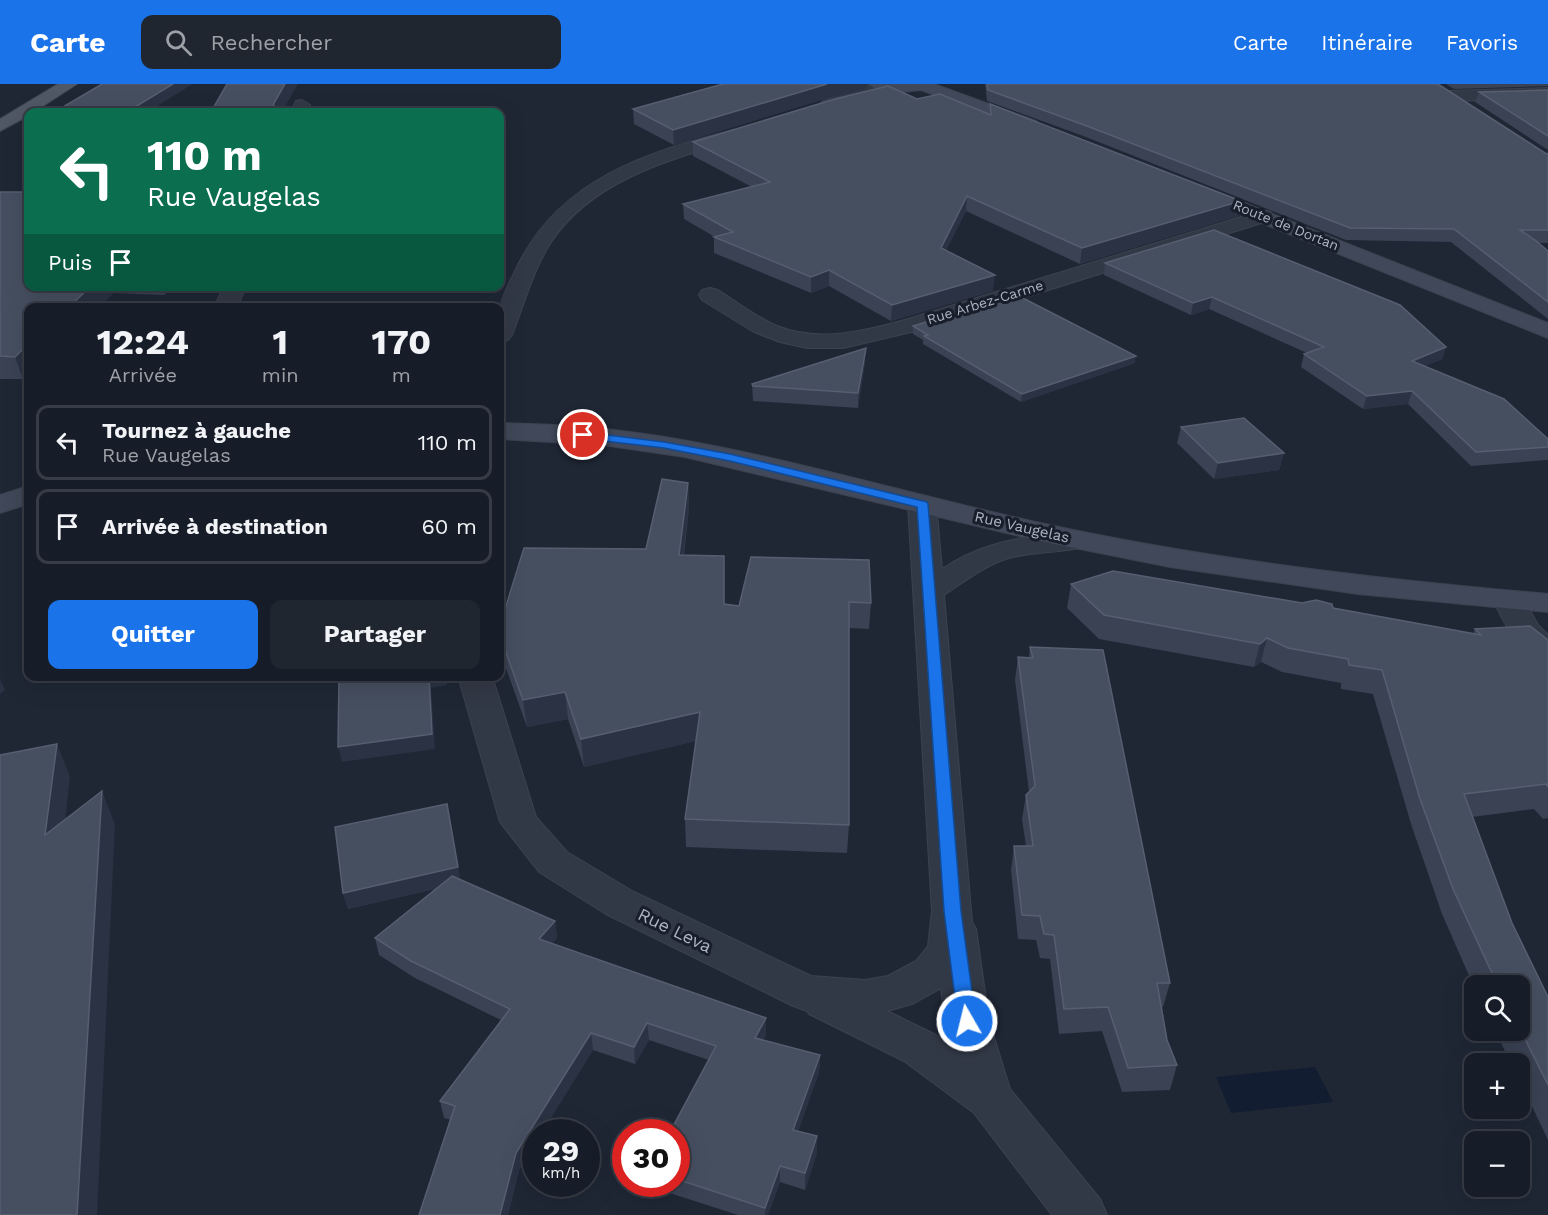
<!DOCTYPE html>
<html lang="fr">
<head>
<meta charset="utf-8">
<style>
	:root { --surface:#171d28; --page:#202630; --text:#f1f3f6; --muted:#9ea2a8; --line:#363b45; --accent:#1a73e8 }
	body { margin:0; font-family:"Work Sans",sans-serif; background:var(--page); color:var(--text); height:100vh; display:flex; flex-direction:column; font-size:22px; white-space:nowrap }
	* { box-sizing:border-box; margin:0 }
	p { font-size:20px; color:var(--muted) }
	.icon { flex:none; width:33px; height:33px; fill:none; stroke:currentColor; stroke-width:2; stroke-linecap:round; stroke-linejoin:round }
	.map { position:relative; flex:1; overflow:hidden }
	.side { position:absolute; left:24px; top:219px; width:480px; height:378px; display:flex; flex-direction:column; background:var(--surface); border-radius:12px; box-shadow:0 6px 24px #0002,0 0 0 2px var(--line) }
	.side>* { flex:none }
	.guide { position:absolute; left:24px; top:24px; width:480px; height:183px; border-radius:12px; box-shadow:0 6px 24px #0002,0 0 0 2px var(--line); background:#0b6e4f; color:#fff; overflow:hidden }
	.fabs { position:absolute; left:1464px; top:891px; display:grid; gap:12px }
	.fabs a { display:grid; place-items:center; width:66px; height:66px; border-radius:12px; background:var(--surface); box-shadow:0 6px 24px #0002,0 0 0 2px var(--line); font-size:30px }
	.speed { position:absolute; left:522px; top:1035px; display:flex; gap:12px; font-size:30px; font-weight:700; text-align:center }
	.speed>* { display:grid; place-content:center; width:78px; height:78px; border-radius:50%; background:var(--surface); box-shadow:0 6px 24px #0002,0 0 0 2px var(--line); line-height:1 }
	.speed small { font-size:15px; font-weight:400 }
	.speed .limit { border:9px solid #d22; background:#fff; color:#111 }
	.pin { position:absolute; display:grid; place-items:center; width:51px; height:51px; color:#fff; margin:-26px; border:3px solid #fff; border-radius:50%; box-shadow:0 2px 6px #0007 }
	.me { position:absolute; width:66px; margin:-33px; rotate:352deg; stroke-linejoin:round; filter:drop-shadow(0 0 4px #0008) }
	.turn { display:flex; align-items:center; gap:21px; height:126px; padding:0 24px; font-size:27px }
	.turn .icon { width:78px; height:78px; stroke-width:2.5 }
	.turn b { display:block; font-size:42px; line-height:51px }
	.then { display:flex; align-items:center; height:57px; padding:0 24px; background:#0003; gap:12px; font-size:22px }
	.eta { display:flex; justify-content:space-evenly; align-items:center; height:102px; text-align:center }
	.eta b { font-size:36px; font-weight:700; line-height:42px }
	.primary-button { display:flex; gap:12px; margin-top:auto; padding:12px 24px }
	.primary-button a { flex:1; height:69px; border-radius:12px; background:var(--accent); color:#fff; font-size:24px; font-weight:700; line-height:69px; text-align:center }
	.primary-button a+a { background:var(--page); color:var(--text) }
	ul { padding:0; list-style:none }
	li { display:flex; align-items:center; gap:18px; height:75px; margin:0 12px 9px; padding:0 12px; border:3px solid var(--line); border-radius:12px }
	li div { flex:1 }
	li b { display:block; font-size:22px }
	li em { font-style:normal }
	header { display:flex; align-items:center; gap:36px; box-sizing:border-box; height:84px; padding:0 30px; background:var(--accent); color:#fff }
	header strong { font-size:28px }
	nav { display:flex; gap:33px; margin-inline-start:auto; font-size:21px }
	.search { width:420px; height:54px; background:var(--page); display:flex; align-items:center; gap:15px; box-sizing:border-box; padding:0 21px; border-radius:12px; color:var(--muted); font-size:22px }
	.map>svg:first-child { display:block }
</style>
</head>
<body>
<header>
<strong>Carte</strong>
<div class="search"><svg class="icon" aria-label="search" viewBox="0 0 24 24"><circle cx="10" cy="10" r="6"/><path d="M15 15l6 6"/></svg>Rechercher</div>
<nav><a>Carte</a><a>Itinéraire</a><a>Favoris</a></nav>
</header>
<div class="map">
<svg width="1548" height="1131" viewBox="0 0 1548 1131">
	<rect width="100%" height="100%" fill="#1f2735"/>
	<polygon fill="#131d31" points="1315,983 1333,1018 1231,1029 1216,993"/>
	<g fill="none" stroke-linecap="round" stroke-linejoin="round">
		<defs>
			<g id="minor">
				<polygon points="1548,4 1548,14 1450,17 1442,12 1450,7"/>
				<polygon points="302,16 310,21 307,28 291,28 296,17"/>
				<path d="M1264 126 1271 128 1274 132 1271 136 924 245 843 264H807L780 258 754 248 702 216 699 211 702 206 710 204 718 206C737 218 756 233 777 242 819 259 866 247 908 235Z"/>
				<polygon points="224,202 246,202 237,224 214,224"/>
				<path d="M922 411 932 414 936 420 942 485C974 463 1009 455 1047 450 1061 449 1075 446 1089 450L1093 456 1089 462C1063 469 1035 467 1009 474 985 481 965 497 944 511L972 838 976 845 989 937 1010 1005 1100 1115 1107 1131H1052L974 1029 904 977 809 930 807 927 791 921 606 830 539 788 500 738 458 592H492L536 733 567 768 634 808 811 892 865 896 888 892 916 877 928 862 932 827 908 420 912 414ZM941 904 945 937 952 962 936 951 887 927 912 920Z"/>
				<path d="M1509 507 1520 509 1538 541 1548 551V581C1520 574 1505 540 1493 516L1498 509Z"/>
			</g>
			<g id="tertiary">
				<polygon points="860,0 881,0 879,3 834,26 828,27 820,22 822,18"/>
				<path d="M734 46 740 47 743 51 740 55C672 75 593 95 551 158 533 186 524 220 512 251L508 256 500 258C500 247 498 236 500 226 501 212 511 196 517 183 559 96 646 68 734 46Z"/>
			</g>
			<g id="secondary">
				<polygon points="868,0 934,0 1036,37 1039,41 1036,45 1030,46 921,6 893,9 876,5"/>
				<polygon points="1199,101 1548,239 1548,254 1192,111 1189,107 1192,103"/>
				<path d="M500 339C555 340 610 344 665 353 792 374 919 413 1045 440 1211 476 1379 495 1548 510V528L1358 510 1170 483 1045 458 685 373 603 361 500 355Z"/>
				<polygon points="28,402 28,420 0,429 0,411"/>
			</g>
			<polygon id="primary" points="58,0 77,0 34,28 28,28 28,32 0,47 0,35"/>
		</defs>
		<use href="#minor" stroke="#3c424f" stroke-width="2"/>
		<use href="#tertiary" stroke="#3c424f" stroke-width="2"/>
		<use href="#secondary" stroke="#3c424f" stroke-width="2"/>
		<use href="#primary" stroke="#3c424f" stroke-width="2"/>
		<use href="#minor" fill="#323946" fill-rule="evenodd"/>
		<use href="#tertiary" fill="#323946" fill-rule="evenodd"/>
		<use href="#secondary" fill="#404859" fill-rule="evenodd"/>
		<use href="#primary" fill="#505866" fill-rule="evenodd"/>
	</g>
	<g fill="#3a4254">
		<polygon points="102,0 192,0 147,28 56,28 56,27"/>
		<polygon points="722,0 867,0 866,5 821,16 674,61 634,40 633,25"/>
		<polygon points="985,0 1438,0 1545,69 1548,70 1548,159 1538,159 1548,167 1548,235 1451,158 1346,156 1086,53 987,17"/>
		<polygon points="1446,0 1548,0 1548,2 1454,5"/>
		<polygon points="1548,6 1548,66 1475,18 1479,8"/>
		<polygon points="917,15 989,30 990,20 1241,117 1238,132 1080,180 966,127 946,166 993,207 891,237 829,202 811,209 714,169 714,153 715,153 684,135 683,120 752,103 693,72 693,58"/>
		<polygon points="0,108 28,202 171,202 165,211 113,209 23,295 0,295"/>
		<polygon points="1105,179 1446,263 1442,275 1425,282 1548,355 1548,376 1471,382 1408,320 1363,325 1301,283 1304,270 1307,269 1209,225 1191,231 1104,191"/>
		<polygon points="913,242 1135,279 1021,318 923,260 923,256 913,250"/>
		<polygon points="865,278 858,324 753,317 752,300"/>
		<polygon points="1181,343 1284,369 1279,386 1214,395 1177,359"/>
		<polygon points="688,399 689,424 684,471 725,498 725,520 739,522 751,473 871,519 869,545 849,544 849,741 847,769 686,763 685,735 696,657 584,683 568,635 527,643 502,573 500,558 500,541 646,465"/>
		<polygon points="1071,500 1333,524 1473,550 1475,545 1548,556 1548,734 1543,735 1534,725 1472,733 1512,839 1548,913 1548,1056 1520,997 1520,980 1511,980 1495,946 1520,946 1520,902 1474,902 1474,903 1442,830 1411,740 1373,610 1341,605 1341,599 1282,588 1261,578 1254,583 1099,555 1067,524"/>
		<polygon points="1030,563 1170,899 1163,923 1162,923 1167,956 1177,981 1170,1006 1122,1008 1102,947 1059,950 1050,875 1040,874 1036,856 1018,855 1011,786 1014,762 1026,762 1022,735 1026,711 1029,708 1015,596 1018,573 1029,573"/>
		<polygon points="460,796 555,837 557,854 552,860 766,951 763,956 820,971 819,988 798,1047 817,1069 805,1106 780,1098 768,1131 738,1131 651,1103 651,1100 676,1100 676,1048 709,976 649,956 635,980 593,966 542,1048 536,1048 536,1059 519,1086 508,1131 419,1131 451,1036 444,1034 440,1017 501,936 415,894 379,871 375,854 435,805 348,825 343,809"/>
	</g>
	<g fill="#2a3243">
		<polygon points="173,0 192,0 147,28 127,28"/>
		<polygon points="285,0 298,0 282,28 273,28 274,19"/>
		<polygon points="827,0 867,0 866,5 821,16 674,61 673,46"/>
		<polygon points="967,112 966,127 940,179 941,164"/>
		<polygon points="1241,117 1238,132 1080,180 1082,164"/>
		<polygon points="829,186 829,202 811,209 811,193"/>
		<polygon points="995,191 993,207 891,237 892,221"/>
		<polygon points="91,202 111,202 113,209 98,224 68,224"/>
		<polygon points="162,202 171,202 165,211"/>
		<polygon points="1212,213 1209,225 1191,231 1193,219"/>
		<polygon points="28,260 28,290 23,295 15,273"/>
		<polygon points="1446,263 1442,275 1408,290 1412,277"/>
		<polygon points="866,264 865,278 858,324 858,309"/>
		<polygon points="1136,272 1135,279 1021,318 1022,310"/>
		<polygon points="1412,307 1408,320 1363,325 1367,312"/>
		<polygon points="1284,369 1279,386 1214,395 1218,379"/>
		<polygon points="688,399 689,424 680,497 679,471"/>
		<polygon points="724,472 725,498 725,547 724,520"/>
		<polygon points="1267,554 1261,578 1254,583 1260,560"/>
		<polygon points="429,592 446,592 447,601 431,604 435,665 342,678 338,663"/>
		<polygon points="0,595 5,606 0,610"/>
		<polygon points="565,608 568,635 527,643 523,616"/>
		<polygon points="700,628 701,656 584,683 581,655"/>
		<polygon points="57,660 70,692 60,784 45,751"/>
		<polygon points="102,707 115,740 97,1131 77,1131"/>
		<polygon points="447,720 461,799 348,825 343,809"/>
		<polygon points="555,837 557,854 542,872 539,855"/>
		<polygon points="766,934 766,951 755,971 755,954"/>
		<polygon points="647,939 649,956 635,980 634,963"/>
		<polygon points="591,949 593,966 542,1048 536,1048 536,1059 519,1086 508,1131 500,1131 516,1069"/>
		<polygon points="820,971 819,988 793,1062 793,1046"/>
		<polygon points="817,1052 817,1069 805,1106 805,1089"/>
		<polygon points="780,1082 780,1098 768,1131 765,1131 765,1124"/>
	</g>
	<g fill="#464f60" stroke="#565e70" stroke-width="1.5">
		<polygon points="102,0 173,0 127,28 56,27"/>
		<polygon points="227,0 285,0 274,19 273,28 211,28"/>
		<polygon points="723,0 827,0 673,46 633,25"/>
		<polygon points="987,0 1438,0 1545,69 1548,70 1548,146 1520,146 1535,156 1548,167 1548,218 1454,145 1350,144 1087,42 988,6"/>
		<polygon points="888,2 917,15 940,10 991,31 990,20 1241,117 1082,164 967,112 941,164 995,191 892,221 829,186 811,193 714,153 733,148 683,120 770,98 693,58 835,15"/>
		<polygon points="1548,6 1548,52 1479,8"/>
		<polygon points="0,108 28,108 28,202 91,202 68,224 28,224 28,260 15,273 0,272"/>
		<polygon points="1214,146 1400,221 1446,263 1412,277 1504,315 1548,355 1548,363 1476,368 1412,307 1367,312 1304,270 1324,263 1212,213 1193,219 1105,179"/>
		<polygon points="1017,211 1136,272 1022,310 924,252 928,251 913,242"/>
		<polygon points="866,264 858,309 753,302 752,300"/>
		<polygon points="1244,334 1284,369 1218,379 1181,343"/>
		<polygon points="662,395 688,399 679,471 724,472 724,520 739,522 751,473 869,476 871,519 849,518 849,741 685,735 700,628 581,655 565,608 523,616 500,552 500,541 524,464 646,465"/>
		<polygon points="1113,487 1302,519 1316,516 1332,520 1333,524 1481,551 1475,545 1530,542 1548,556 1548,703 1546,700 1464,710 1512,839 1548,913 1548,1001 1520,945 1520,902 1498,902 1453,805 1420,715 1382,586 1349,581 1348,575 1288,564 1267,554 1260,560 1104,531 1071,500"/>
		<polygon points="1030,563 1103,566 1170,899 1157,899 1167,956 1177,981 1128,984 1108,923 1064,925 1054,851 1044,850 1040,832 1022,831 1014,762 1033,762 1026,711 1035,702 1018,573 1033,574"/>
		<polygon points="339,592 429,592 432,650 338,663"/>
		<polygon points="57,660 45,751 102,707 77,1131 0,1131 0,671"/>
		<polygon points="447,720 458,783 343,809 335,743"/>
		<polygon points="452,792 555,837 539,855 766,934 755,954 820,971 793,1046 817,1052 805,1089 780,1082 765,1124 676,1095 676,1048 670,1048 716,962 647,939 634,963 591,949 516,1069 500,1131 419,1131 455,1022 440,1017 510,925 411,877 375,854"/>
	</g>
	<polygon fill="#1a73e8" stroke="#114b97" stroke-width="1.5" points="583,348 664,358 730,370 927,418 928,420 961,827 976,937 974,943 967,945 961,943 958,937 944,827 917,423 730,377 664,364 579,354 579,349"/>
	<g text-anchor="middle" dominant-baseline="central" stroke-width="6" stroke-linejoin="round" paint-order="stroke">
		<g font-size="14" fill="#acb3c3" stroke="#181e2a">
			<text transform="translate(1286 141) rotate(22)">Route de Dortan</text>
			<text transform="translate(985 218) rotate(-17)">Rue Arbez-Carme</text>
		</g>
		<g font-size="15" fill="#acb3c3" stroke="#181e2a">
			<text transform="translate(1022 443) rotate(13)">Rue Vaugelas</text>
		</g>
		<g font-size="18" fill="#acb3c3" stroke="#181e2a">
			<text transform="translate(675 846) rotate(26)">Rue Leva</text>
		</g>
	</g>
</svg>
<div class="fabs">
<a><svg class="icon" aria-label="search" viewBox="0 0 24 24"><circle cx="10" cy="10" r="6"/><path d="M15 15l6 6"/></svg></a>
<a>+</a>
<a>−</a>
</div>
<div class="speed"><div>29<small>km/h</small></div><div class="limit">30</div></div>
<div class="pin" style="left:583px;top:351px;background:#d93025"><svg class="icon" aria-label="arrive" viewBox="0 0 24 24"><path d="M6 21V4h12l-3 4 3 4H6"/></svg></div>
<svg class="me" style="left:967px;top:937px" viewBox="-20 -20 40 40"><circle r="17" fill="#1a73e8" stroke="#fff" stroke-width="3"/><path d="M0-11L8 9 0 5-8 9z" fill="#fff"/></svg>
<div class="guide">
<div class="turn"><svg class="icon" aria-label="left" viewBox="0 0 24 24"><path d="M17 20v-9H6M10 6l-5 5 5 5"/></svg><div><b>110 m</b>Rue Vaugelas</div></div>
<div class="then">Puis<svg class="icon" aria-label="arrive" viewBox="0 0 24 24"><path d="M6 21V4h12l-3 4 3 4H6"/></svg></div>
</div>
<section class="side">
<div class="eta">
<div><b>12:24</b><p>Arrivée</p></div>
<div><b>1</b><p>min</p></div>
<div><b>170</b><p>m</p></div>
</div>
<ul>
<li><svg class="icon" aria-label="left" viewBox="0 0 24 24"><path d="M17 20v-9H6M10 6l-5 5 5 5"/></svg><div><b>Tournez à gauche</b><p>Rue Vaugelas</p></div><em>110 m</em></li>
<li><svg class="icon" aria-label="arrive" viewBox="0 0 24 24"><path d="M6 21V4h12l-3 4 3 4H6"/></svg><div><b>Arrivée à destination</b></div><em>60 m</em></li>
</ul>
<div class="primary-button"><a>Quitter</a><a>Partager</a></div>
</section>
</div>
</body>
</html>
